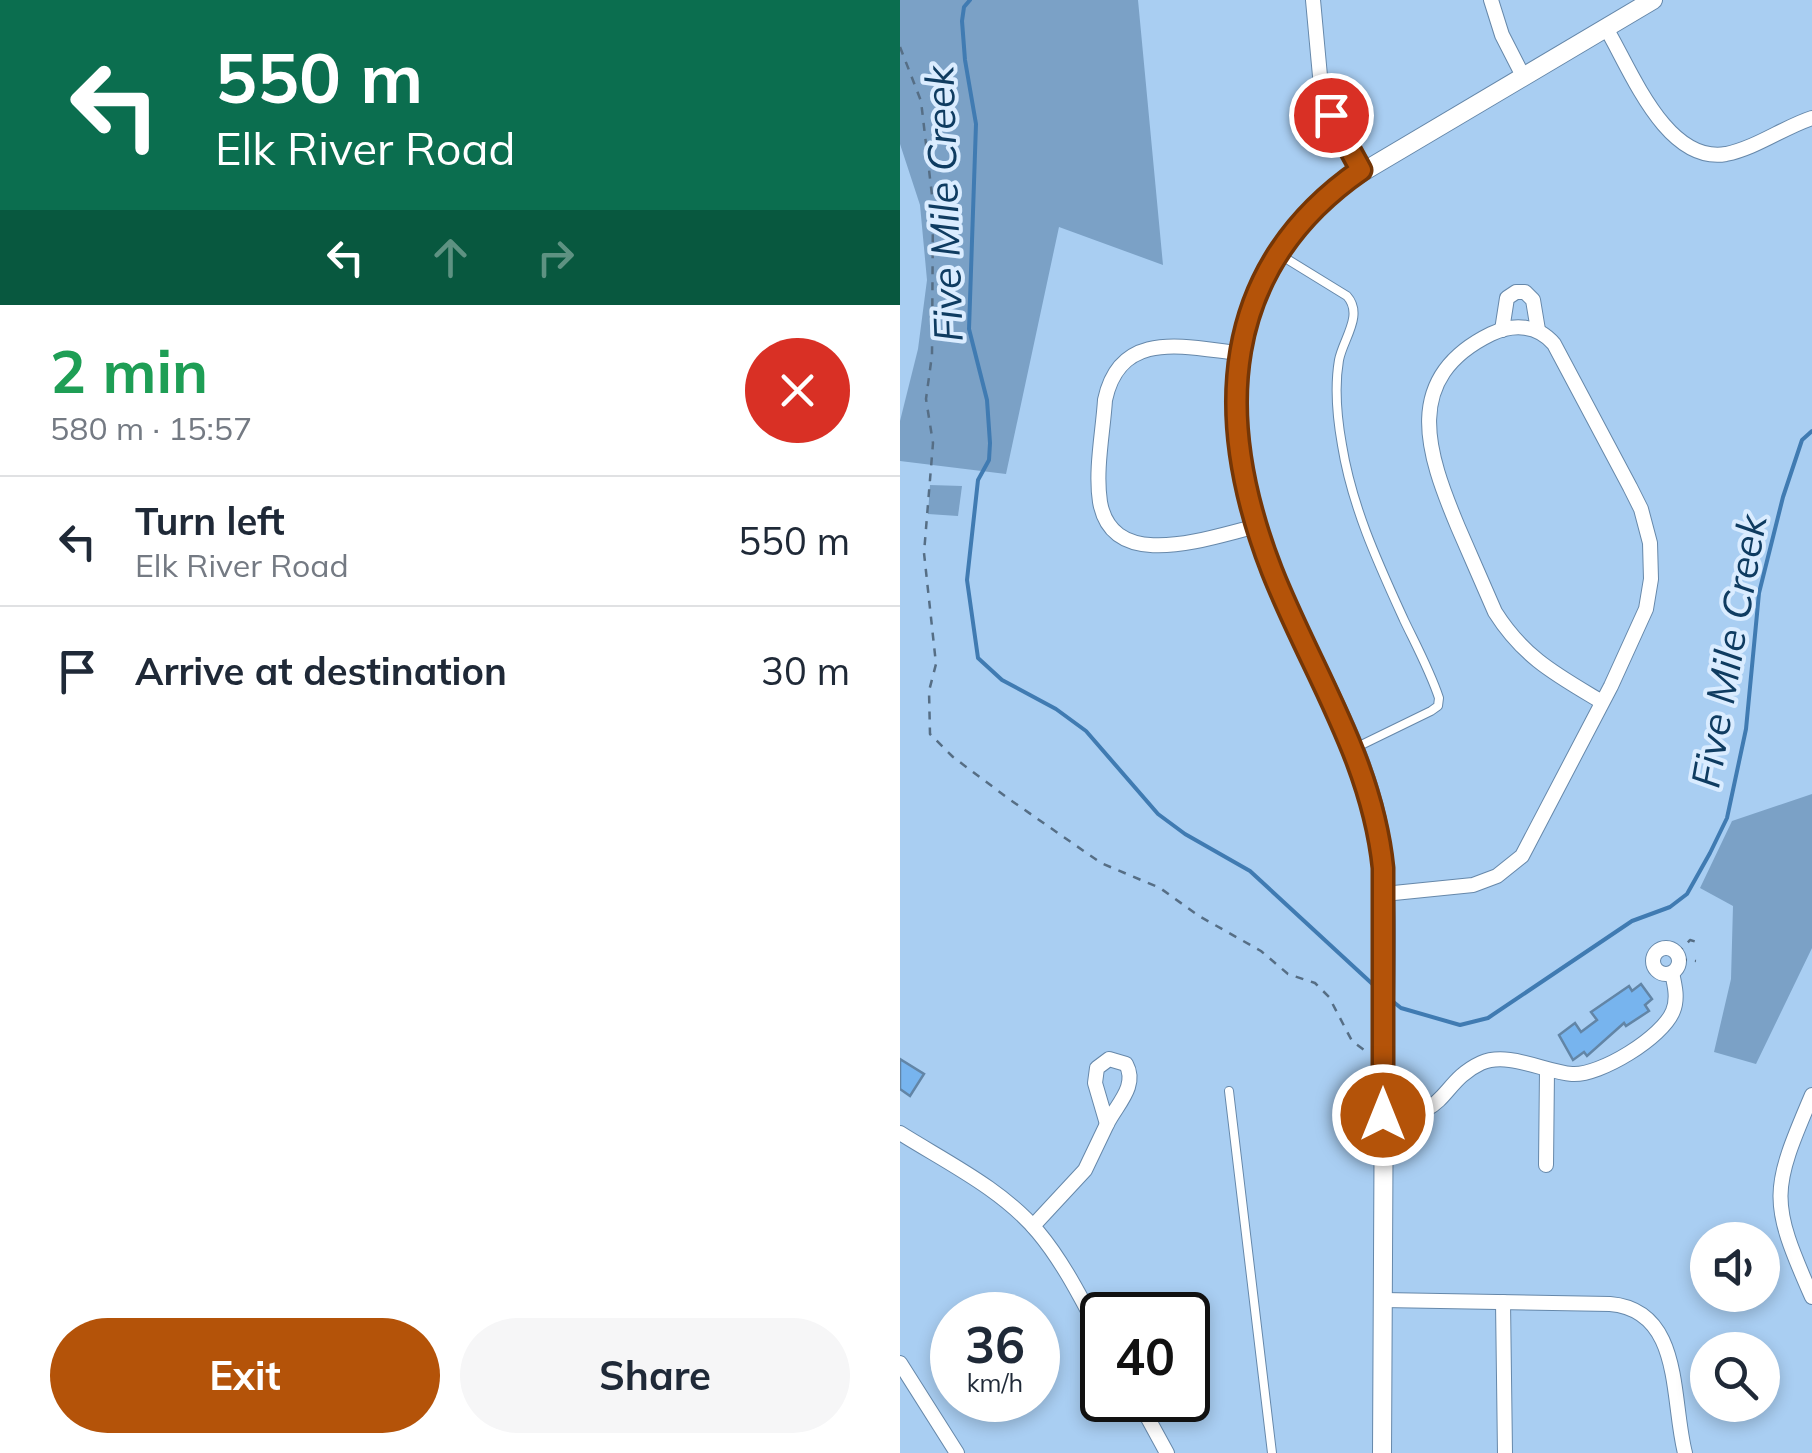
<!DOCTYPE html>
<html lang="en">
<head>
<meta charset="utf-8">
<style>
	:root { --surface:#fff; --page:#f6f6f7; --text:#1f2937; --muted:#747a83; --line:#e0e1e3; --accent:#b45309 }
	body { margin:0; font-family:Mulish,sans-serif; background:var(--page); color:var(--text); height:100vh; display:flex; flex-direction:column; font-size:38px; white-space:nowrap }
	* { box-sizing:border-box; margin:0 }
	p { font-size:32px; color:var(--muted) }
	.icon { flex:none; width:55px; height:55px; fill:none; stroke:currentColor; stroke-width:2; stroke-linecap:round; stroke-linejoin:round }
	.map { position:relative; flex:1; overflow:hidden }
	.panel { display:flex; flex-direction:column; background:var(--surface); width:900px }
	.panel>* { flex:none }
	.guide { background:#0b6e4f; color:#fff; overflow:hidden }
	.fabs { position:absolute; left:790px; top:1222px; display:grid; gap:20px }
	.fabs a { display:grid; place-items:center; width:90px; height:90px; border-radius:50%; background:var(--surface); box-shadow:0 5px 15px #0003; font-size:50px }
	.speed { position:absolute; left:30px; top:1292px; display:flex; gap:20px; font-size:50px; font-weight:700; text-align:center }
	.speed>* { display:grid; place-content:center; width:130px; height:130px; border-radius:50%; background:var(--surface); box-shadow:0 5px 15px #0003; line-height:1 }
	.speed small { font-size:25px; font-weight:400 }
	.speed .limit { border:5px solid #111; border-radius:15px; background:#fff; color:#111 }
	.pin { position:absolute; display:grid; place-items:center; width:85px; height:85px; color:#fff; margin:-42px; border:5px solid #fff; border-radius:50%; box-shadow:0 2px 10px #0007 }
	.me { position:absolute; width:110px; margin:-55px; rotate:0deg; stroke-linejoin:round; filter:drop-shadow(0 0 8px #0008) }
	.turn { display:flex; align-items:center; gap:35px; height:210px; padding:0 50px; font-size:45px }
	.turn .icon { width:130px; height:130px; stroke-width:2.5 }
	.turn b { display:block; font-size:70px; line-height:85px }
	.lanes { display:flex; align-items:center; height:95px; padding:0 50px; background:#0003; justify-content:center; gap:50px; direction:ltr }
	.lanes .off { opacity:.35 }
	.round { display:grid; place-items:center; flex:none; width:105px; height:105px; border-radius:52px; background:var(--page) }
	.head { display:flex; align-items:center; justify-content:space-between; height:170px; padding:0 50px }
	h1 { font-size:60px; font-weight:700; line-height:75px; color:#1e9e55 }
	.cta { display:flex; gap:20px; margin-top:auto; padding:20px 50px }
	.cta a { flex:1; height:115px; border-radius:60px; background:var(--accent); color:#fff; font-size:40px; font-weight:700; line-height:115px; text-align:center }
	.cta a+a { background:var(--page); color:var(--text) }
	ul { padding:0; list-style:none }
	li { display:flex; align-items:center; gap:30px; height:130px; padding:0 50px; border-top:2px solid var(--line) }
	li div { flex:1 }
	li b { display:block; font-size:38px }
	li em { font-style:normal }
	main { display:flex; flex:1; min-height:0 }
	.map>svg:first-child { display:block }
</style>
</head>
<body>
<main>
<section class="panel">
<div class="guide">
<div class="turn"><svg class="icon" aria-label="left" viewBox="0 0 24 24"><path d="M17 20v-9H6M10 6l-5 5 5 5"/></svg><div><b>550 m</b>Elk River Road</div></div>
<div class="lanes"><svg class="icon" aria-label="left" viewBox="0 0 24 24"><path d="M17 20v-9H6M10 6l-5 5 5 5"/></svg><svg class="icon off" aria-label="ahead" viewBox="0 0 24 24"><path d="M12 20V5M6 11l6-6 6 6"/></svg><svg class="icon off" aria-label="right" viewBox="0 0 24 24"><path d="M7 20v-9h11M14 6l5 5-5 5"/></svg></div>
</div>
<div class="head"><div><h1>2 min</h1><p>580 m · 15:57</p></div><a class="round" style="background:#d93025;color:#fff"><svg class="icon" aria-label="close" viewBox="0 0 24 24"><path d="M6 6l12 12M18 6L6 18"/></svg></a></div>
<ul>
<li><svg class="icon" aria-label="left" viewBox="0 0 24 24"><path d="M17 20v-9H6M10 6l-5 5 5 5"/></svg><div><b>Turn left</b><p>Elk River Road</p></div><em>550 m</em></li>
<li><svg class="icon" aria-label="arrive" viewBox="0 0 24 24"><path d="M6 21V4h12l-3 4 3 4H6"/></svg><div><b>Arrive at destination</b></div><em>30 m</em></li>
</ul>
<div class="cta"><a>Exit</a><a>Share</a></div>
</section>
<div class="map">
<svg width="912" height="1453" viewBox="0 0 912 1453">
	<rect width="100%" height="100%" fill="#a9cef2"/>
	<g fill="#7ba1c6">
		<polygon points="0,0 238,0 263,265 159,227 106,474 0,461 0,421 18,349 27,280 20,205 0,144"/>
		<polygon points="30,485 62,486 58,516 28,514"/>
		<polygon points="912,794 912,948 856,1064 814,1052 831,979 833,906 800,888 832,821"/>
	</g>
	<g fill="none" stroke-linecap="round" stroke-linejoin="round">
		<g stroke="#407bb2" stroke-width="4">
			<polyline points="70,0 64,7 62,21 65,60 76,124 69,329 87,400 90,443 89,460 78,480 67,580 78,658 102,680 156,709 186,731 258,814 285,834 350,871 480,991"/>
			<polyline points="491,1000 501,1008 560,1025 588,1018 732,921 770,907 787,894 810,853 827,818 846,729 859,593 883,497 902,440 912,431"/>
		</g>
	</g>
	<g fill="#77b4ee" stroke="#6285a6" stroke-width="2.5">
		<polygon points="741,984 752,999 745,1005 749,1011 726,1026 724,1023 687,1056 684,1052 673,1060 659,1035 675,1023 681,1032 697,1020 691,1012 729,986 732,991"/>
		<polygon points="0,1059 24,1074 10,1096 0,1089"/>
	</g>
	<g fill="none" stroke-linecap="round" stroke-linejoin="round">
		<defs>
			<g id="service">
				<path d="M382 256 447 296C464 315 443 339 439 360 434 389 437 417 442 445 452 507 478 563 504 620 516 645 530 671 539 698L538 706 531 711 453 749"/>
				<polyline points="329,1091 372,1453"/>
			</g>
			<g id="minor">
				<polyline points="413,0 420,76 426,102 461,170"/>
				<polyline points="591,0 602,35 623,76"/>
				<path d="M706 28C731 70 766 164 826 154 856 148 884 127 912 118"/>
				<polyline points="602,330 607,298 616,292 625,292 633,300 638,330"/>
				<path d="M338 353C284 347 220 329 205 400 203 432 195 470 200 502 213 575 312 536 358 526"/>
				<path d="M484 894 573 885 597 876 622 856 711 686 746 609 751 579 750 543 741 509 730 487 654 344C638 325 614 323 591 334 501 378 527 453 558 527 570 555 583 584 595 612 624 658 657 675 702 702"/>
				<circle cx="766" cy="961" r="13"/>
				<path d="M209 1059 226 1064C238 1086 217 1104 207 1124L195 1083 197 1068Z"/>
				<path d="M912 1095C871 1191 869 1200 912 1297"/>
				<path d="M483 1115C549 1120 538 1083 581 1063 608 1051 645 1072 672 1074 700 1076 763 1037 773 1011 778 999 775 986 772 973"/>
				<path d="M0 1133C46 1162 102 1189 138 1232 164 1263 183 1302 202 1337"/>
				<polyline points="646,1165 647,1070"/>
				<polyline points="133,1226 185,1170 207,1124"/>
				<path d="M483 1300 710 1304C783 1310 771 1399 785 1453"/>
				<polyline points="603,1302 605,1453"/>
				<polyline points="0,1363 57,1453"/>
				<polyline points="238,1400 267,1453"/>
			</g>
			<path id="tertiary" d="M482 1453C482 1322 483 1191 484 1061 484 989 490 913 481 842 469 756 419 675 383 597 317 453 309 302 434 189L753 0"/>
		</defs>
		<use href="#service" stroke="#68a" stroke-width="10"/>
		<use href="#minor" stroke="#68a" stroke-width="16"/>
		<use href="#tertiary" stroke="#68a" stroke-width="20"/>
		<g stroke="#566e85" stroke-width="2.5" stroke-dasharray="8 8" stroke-linecap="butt">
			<polyline points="0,47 21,101 33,204 32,355 26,399 33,443 24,553 36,664 29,691 30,734 53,757 109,799 201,863 260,888 299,916 361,951 388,974 415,983 429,997 452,1041 467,1052"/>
			<polyline points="777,954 790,940 800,943"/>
			<polyline points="779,959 796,961"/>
		</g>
		<use href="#service" stroke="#fff" stroke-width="8"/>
		<use href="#minor" stroke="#fff" stroke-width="14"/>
		<use href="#tertiary" stroke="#fff" stroke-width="18"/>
	</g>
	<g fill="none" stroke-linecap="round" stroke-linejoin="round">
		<defs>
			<path id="route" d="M431 115 461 170C318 269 313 419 372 571 411 670 472 759 483 868V1115"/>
		</defs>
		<use href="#route" stroke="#753606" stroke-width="25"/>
		<use href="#route" stroke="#b45309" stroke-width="18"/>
	</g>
	<g text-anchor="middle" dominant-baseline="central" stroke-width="8" stroke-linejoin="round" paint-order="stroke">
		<g font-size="40" font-style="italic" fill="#0f3c61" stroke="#daecff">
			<text transform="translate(43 204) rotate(-92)">Five Mile Creek</text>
			<text transform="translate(828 651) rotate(-80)">Five Mile Creek</text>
		</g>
	</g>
</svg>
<div class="fabs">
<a><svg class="icon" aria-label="sound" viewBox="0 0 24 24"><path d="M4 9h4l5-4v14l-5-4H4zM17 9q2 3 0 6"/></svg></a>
<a><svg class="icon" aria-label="search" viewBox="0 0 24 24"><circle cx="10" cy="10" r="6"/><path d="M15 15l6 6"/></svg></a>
</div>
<div class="speed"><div>36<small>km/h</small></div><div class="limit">40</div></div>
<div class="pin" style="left:431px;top:115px;background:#d93025"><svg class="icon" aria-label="arrive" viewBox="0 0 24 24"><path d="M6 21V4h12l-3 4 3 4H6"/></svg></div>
<svg class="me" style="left:483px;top:1115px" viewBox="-20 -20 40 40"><circle r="17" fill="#b45309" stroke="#fff" stroke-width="3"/><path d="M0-11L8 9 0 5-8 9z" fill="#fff"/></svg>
</div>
</main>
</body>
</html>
